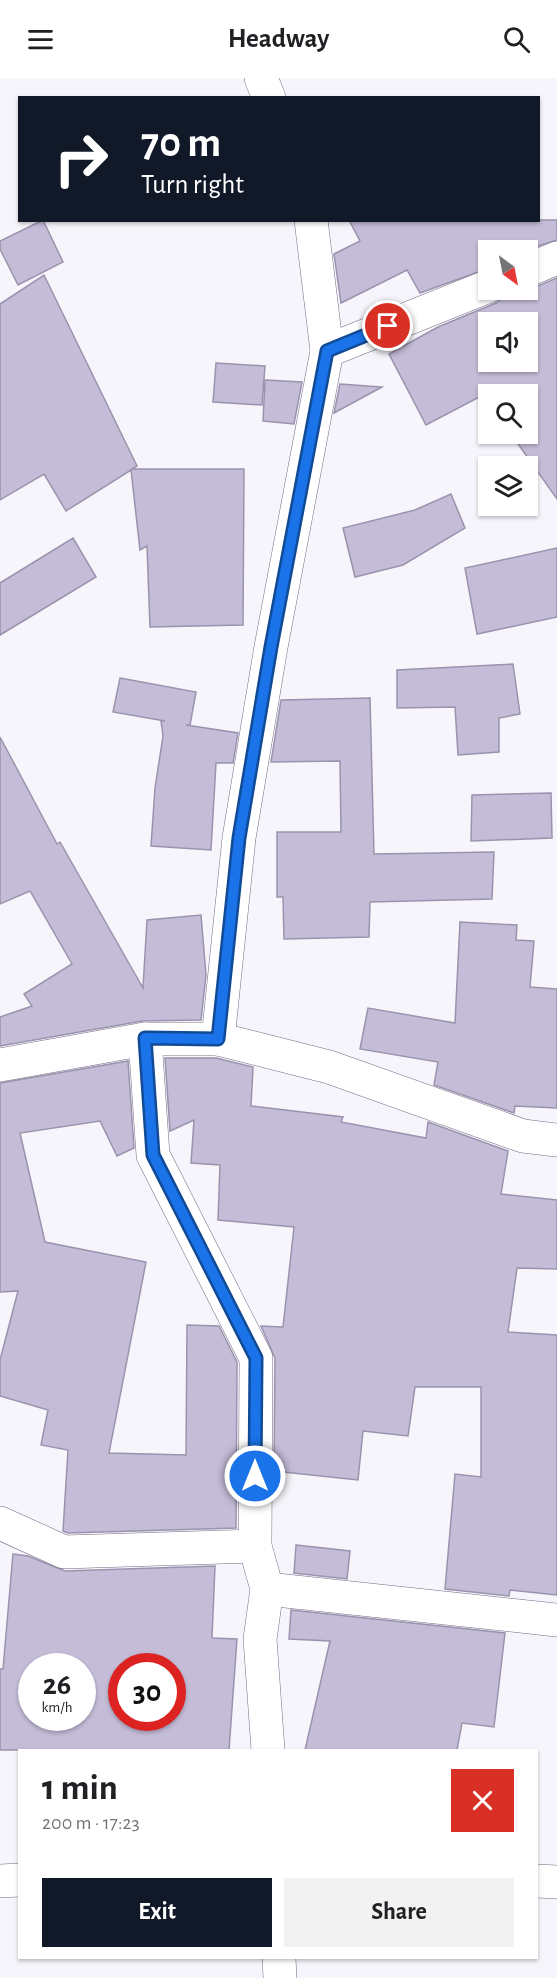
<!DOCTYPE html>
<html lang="en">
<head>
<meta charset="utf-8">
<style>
	:root { --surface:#fff; --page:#f2f2f2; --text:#202124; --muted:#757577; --accent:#111827 }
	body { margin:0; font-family:"Alegreya Sans",sans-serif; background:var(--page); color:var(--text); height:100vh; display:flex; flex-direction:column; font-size:22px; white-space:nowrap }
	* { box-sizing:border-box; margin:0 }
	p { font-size:20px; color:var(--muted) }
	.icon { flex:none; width:33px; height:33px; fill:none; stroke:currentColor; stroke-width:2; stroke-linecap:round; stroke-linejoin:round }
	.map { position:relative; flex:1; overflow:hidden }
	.panel { position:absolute; left:18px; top:1671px; width:520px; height:210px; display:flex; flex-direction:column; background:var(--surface); border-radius:0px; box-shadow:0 2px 4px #0004 }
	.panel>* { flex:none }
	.guide { position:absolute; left:18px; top:18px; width:522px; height:126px; border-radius:0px; box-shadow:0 2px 4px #0004; background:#111827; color:#fff; overflow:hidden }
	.needle { width:39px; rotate:148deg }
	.controls { position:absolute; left:478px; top:162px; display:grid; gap:12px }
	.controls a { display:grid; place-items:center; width:60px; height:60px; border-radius:0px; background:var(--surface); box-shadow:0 2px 4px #0004; font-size:30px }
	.speed { position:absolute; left:18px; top:1575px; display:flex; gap:12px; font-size:30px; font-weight:700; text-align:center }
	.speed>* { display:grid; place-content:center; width:78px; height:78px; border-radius:50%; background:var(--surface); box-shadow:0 2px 4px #0004; line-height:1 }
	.speed small { font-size:15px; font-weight:400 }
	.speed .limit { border:9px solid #d22; background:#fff; color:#111 }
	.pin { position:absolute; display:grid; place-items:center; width:51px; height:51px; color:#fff; margin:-26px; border:3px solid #fff; border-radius:50%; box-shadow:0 2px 6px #0007 }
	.me { position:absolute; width:66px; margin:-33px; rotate:0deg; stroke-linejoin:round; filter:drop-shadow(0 0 4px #0008) }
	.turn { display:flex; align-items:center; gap:21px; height:126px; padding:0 24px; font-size:27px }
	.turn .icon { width:78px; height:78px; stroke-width:2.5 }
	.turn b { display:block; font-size:42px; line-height:51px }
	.round { display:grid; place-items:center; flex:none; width:63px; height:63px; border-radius:0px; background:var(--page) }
	.summary { display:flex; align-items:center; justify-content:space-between; height:102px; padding:0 24px }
	h1 { font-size:36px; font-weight:700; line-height:45px }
	.action { display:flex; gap:12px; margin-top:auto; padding:12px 24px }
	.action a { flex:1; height:69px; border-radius:0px; background:var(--accent); color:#fff; font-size:24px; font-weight:700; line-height:69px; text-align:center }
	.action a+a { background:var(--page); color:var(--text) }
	header { display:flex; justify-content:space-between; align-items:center; height:78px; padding:0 24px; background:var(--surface); font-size:27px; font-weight:700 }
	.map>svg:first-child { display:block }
</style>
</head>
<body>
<header><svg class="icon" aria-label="menu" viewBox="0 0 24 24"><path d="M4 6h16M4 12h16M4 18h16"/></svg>Headway<svg class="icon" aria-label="search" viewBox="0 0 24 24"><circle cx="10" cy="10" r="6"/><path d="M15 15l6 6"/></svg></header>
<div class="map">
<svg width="557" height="1900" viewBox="0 0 557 1900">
	<rect width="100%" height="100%" fill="#f6f5fb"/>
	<g fill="#c5bcd8" stroke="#9b93ad" stroke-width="1.5" fill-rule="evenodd">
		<polygon points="43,142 63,184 18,207 0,171 0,163"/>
		<polygon points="349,142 557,142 557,162 526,172 489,172 489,190 420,215 407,192 341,225 334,176 360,163"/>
		<polygon points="44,197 137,388 132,391 244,391 243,547 150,549 147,468 140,472 131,392 66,433 44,396 0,422 0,226"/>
		<path d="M557 200V421L511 356H528V316H489V325L483 317 426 347 389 276 438 249 496 225 503 220 507 212H528ZM489 244H528V284H489Z"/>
		<polygon points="216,285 265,288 262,327 213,324"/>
		<polygon points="265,302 302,304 294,346 263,343"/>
		<polygon points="340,306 382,309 334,335"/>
		<polygon points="451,416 465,450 403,487 355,499 343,450 415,432"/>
		<polygon points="73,460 96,499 0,557 0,505"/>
		<polygon points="557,470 557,539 477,556 465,490"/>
		<polygon points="513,586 520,636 499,640 499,674 458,677 455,629 397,630 397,592"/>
		<polygon points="120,600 196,614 190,647 186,647 238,655 233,685 216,685 211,772 151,768 155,710 163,658 161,643 165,643 113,634"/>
		<polygon points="370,620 374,776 494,774 492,821 370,824 369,859 284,861 283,819 277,819 277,754 341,754 340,683 271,684 281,622"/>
		<polygon points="0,659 57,766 60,764 143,910 147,842 201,837 206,897 201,942 142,943 0,968 0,939 32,928 24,916 72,886 30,813 0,826"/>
		<polygon points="551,715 552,760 471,763 472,717"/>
		<polygon points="460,844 517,847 516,862 534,863 530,909 557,911 557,1030 515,1028 514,1035 434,1007 438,984 360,971 368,930 455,945"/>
		<polygon points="165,980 216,980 253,989 251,1028 343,1039 341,1044 426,1060 428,1044 508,1073 501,1116 557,1122 557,1191 517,1190 508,1254 557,1257 557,1517 510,1512 509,1518 445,1511 455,1396 481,1399 481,1309 415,1309 408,1358 363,1353 358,1402 274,1393 275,1280 261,1248 283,1249 294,1149 218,1142 220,1087 191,1085 194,1042 170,1053"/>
		<polygon points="128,983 134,1070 117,1078 100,1043 20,1055 45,1164 146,1184 109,1375 186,1377 187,1247 219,1248 237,1284 236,1450 68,1455 63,1453 68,1372 41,1367 48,1332 0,1318 0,1282 18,1213 0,1214 0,1005"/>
		<polygon points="296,1467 350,1473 347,1501 294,1495"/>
		<path d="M13 1476 28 1478 65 1493 215 1488 212 1560 237 1561 229 1672H0V1591H3ZM32 1588H82V1640H32ZM122 1588H172V1640H122Z"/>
		<polygon points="291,1532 505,1555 494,1649 462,1645 457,1672 305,1672 330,1563 289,1561"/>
	</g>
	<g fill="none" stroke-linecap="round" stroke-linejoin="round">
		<defs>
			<g id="street">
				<polyline points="261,0 269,20"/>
				<polyline points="528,192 557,180"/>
				<polyline points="327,273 489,208"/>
				<polyline points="145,961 153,1077 256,1280 255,1468 267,1511 260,1561 268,1672"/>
				<polyline points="218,961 239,760 271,569 327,273 311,142"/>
				<polyline points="0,987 145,961 218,961 329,989 523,1058 557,1062"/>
				<polyline points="0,1445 64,1474 255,1468"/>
				<polyline points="267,1511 557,1542"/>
				<polyline points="0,1803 20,1802"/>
				<polyline points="537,1803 557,1804"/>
				<polyline points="279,1880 280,1900"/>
			</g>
		</defs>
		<use href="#street" stroke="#716c86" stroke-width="34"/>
		<use href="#street" stroke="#fff" stroke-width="33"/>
	</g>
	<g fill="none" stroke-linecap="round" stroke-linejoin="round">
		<defs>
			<polyline id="route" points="255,1398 256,1280 153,1077 145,960 218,961 239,760 271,569 327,273 388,248"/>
		</defs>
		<use href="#route" stroke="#114b97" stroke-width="15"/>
		<use href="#route" stroke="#1a73e8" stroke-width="10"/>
	</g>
</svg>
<div class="controls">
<a><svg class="needle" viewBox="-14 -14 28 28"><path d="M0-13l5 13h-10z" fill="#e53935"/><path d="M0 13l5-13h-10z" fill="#757577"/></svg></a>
<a><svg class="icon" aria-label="sound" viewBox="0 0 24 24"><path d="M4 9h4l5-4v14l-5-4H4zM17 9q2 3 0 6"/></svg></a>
<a><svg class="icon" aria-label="search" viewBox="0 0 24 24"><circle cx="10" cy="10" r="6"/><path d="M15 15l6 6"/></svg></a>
<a><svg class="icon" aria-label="layers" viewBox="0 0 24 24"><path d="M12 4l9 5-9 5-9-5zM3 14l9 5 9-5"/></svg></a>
</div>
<div class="speed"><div>26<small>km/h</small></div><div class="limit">30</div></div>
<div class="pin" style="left:388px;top:248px;background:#d93025"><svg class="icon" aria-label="arrive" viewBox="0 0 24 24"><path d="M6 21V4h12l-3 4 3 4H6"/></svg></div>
<svg class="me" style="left:255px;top:1398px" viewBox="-20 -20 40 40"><circle r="17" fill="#1a73e8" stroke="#fff" stroke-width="3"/><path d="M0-11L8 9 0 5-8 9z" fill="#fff"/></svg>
<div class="guide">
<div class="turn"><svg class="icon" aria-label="right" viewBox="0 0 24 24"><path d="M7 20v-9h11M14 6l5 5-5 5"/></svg><div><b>70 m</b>Turn right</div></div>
</div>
<section class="panel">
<div class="summary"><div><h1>1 min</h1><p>200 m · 17:23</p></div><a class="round" style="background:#d93025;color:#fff"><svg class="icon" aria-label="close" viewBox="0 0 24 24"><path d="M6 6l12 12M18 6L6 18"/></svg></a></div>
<div class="action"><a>Exit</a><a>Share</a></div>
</section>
</div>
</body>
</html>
